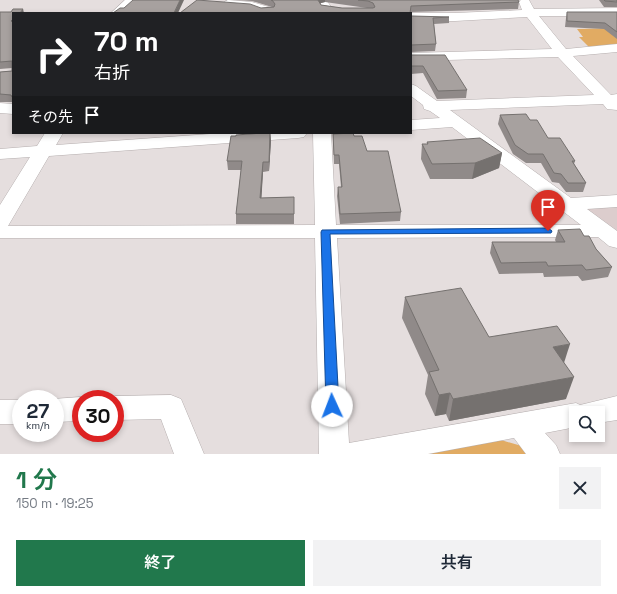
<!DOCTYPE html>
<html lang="ja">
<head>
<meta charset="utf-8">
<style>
	:root { --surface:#fff; --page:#f2f2f3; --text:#1f2937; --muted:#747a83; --accent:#21784c }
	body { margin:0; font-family:"Space Grotesk","Noto Sans JP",sans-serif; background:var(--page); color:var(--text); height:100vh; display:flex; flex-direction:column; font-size:15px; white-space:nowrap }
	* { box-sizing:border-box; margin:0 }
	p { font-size:13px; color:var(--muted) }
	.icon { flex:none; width:22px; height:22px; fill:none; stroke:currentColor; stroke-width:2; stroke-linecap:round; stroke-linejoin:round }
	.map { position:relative; height:454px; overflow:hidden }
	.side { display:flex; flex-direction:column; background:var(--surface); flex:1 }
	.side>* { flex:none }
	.hud { position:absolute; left:12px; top:12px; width:400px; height:122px; border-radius:0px; box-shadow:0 2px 6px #0003; background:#202124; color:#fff; overflow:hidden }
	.fabs { position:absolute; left:569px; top:406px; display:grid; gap:8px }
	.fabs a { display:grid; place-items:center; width:36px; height:36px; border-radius:0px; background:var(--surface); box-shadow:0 2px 6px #0003; font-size:20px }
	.speed { position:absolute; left:12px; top:390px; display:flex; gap:8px; font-size:20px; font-weight:700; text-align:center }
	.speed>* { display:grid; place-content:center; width:52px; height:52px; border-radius:50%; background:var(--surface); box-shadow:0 2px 6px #0003; line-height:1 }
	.speed small { font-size:10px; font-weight:400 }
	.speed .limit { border:6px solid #d22; background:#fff; color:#111 }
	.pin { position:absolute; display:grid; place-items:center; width:34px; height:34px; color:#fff; margin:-41px -17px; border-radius:50% 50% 50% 0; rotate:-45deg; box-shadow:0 0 4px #0007 }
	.pin .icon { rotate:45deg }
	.me { position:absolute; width:44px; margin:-22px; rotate:358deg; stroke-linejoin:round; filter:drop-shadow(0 0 3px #0008) }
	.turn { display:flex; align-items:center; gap:14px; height:84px; padding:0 16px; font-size:18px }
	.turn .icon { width:52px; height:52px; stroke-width:2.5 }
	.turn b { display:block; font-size:28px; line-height:34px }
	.then { display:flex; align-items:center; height:38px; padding:0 16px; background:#0003; gap:8px; font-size:15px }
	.round { display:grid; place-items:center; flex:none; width:42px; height:42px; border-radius:0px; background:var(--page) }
	.headline { display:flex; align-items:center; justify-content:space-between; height:68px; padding:0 16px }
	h1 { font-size:24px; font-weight:600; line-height:30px; color:var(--accent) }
	.primary-button { display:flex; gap:8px; margin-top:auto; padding:8px 16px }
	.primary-button a { flex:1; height:46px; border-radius:0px; background:var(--accent); color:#fff; font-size:16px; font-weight:600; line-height:46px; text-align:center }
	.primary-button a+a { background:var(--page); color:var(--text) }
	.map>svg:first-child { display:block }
</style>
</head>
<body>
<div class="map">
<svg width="617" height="454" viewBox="0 0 617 454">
	<rect width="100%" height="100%" fill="#e5dede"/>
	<polygon fill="#dccdcd" points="617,204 617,232 586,210 587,206"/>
	<g fill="#e1ab63">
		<polygon points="617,28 617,46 590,48 579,37 583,37 577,29"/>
		<polygon points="501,440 525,447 531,454 421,454"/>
	</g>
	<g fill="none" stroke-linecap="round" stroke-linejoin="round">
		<defs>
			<g id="minor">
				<polygon points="125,0 138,0 124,13 111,13"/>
				<polygon points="228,0 252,2 272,8 274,11 273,13 261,13 251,9 224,6 222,4 224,2"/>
				<polygon points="314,0 326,0 336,13 324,13"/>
				<polygon points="521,0 529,0 534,9 617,8 617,16 539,16 566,49 617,44 617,52 573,56 611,95 617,94 617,110 607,109 603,104 450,110 571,198 617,195 617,207 587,209 617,231 617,248 609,246 598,237 337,238 349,443 576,403 580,405 617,396 617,420 598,423 598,413 576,413 576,427 545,433 556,445 560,454 526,454 514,438 428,454 319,454 315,238 0,238 0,205 30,157 0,159 0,149 37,146 45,133 63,133 56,145 224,133 307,133 304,137 298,138 49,156 8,226 315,225 313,133 331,133 336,225 581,225 452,127 411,130 411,120 440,118 430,111 424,109 423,105 411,96 411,84 416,86 437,101 594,95 558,57 411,61 411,53 552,49 527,17 455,21 411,21 411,13 455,13 522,10 519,2"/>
				<polygon points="0,103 13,104 13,114 0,113"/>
				<polygon points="171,395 181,399 204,454 174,454 161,419 115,420 115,399 107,399 115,396"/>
				<polygon points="81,397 86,399 81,399 81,421 55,422 55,399 53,399"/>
				<rect x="0" y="400" width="21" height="24"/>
			</g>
		</defs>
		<use href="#minor" stroke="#b5aeae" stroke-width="1"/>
		<use href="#minor" fill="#fff" fill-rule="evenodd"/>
	</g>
	<g fill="#908a89" fill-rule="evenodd">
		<path d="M236 0H518L519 2 518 9 410 12 261 8 273 7H272L252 1ZM325 2 367 8H369H342L321 5 320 4 321 3Z"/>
		<polygon points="599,0 617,0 617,7 604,7"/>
		<polygon points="0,12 13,13 13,102 0,102 0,72 12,71 12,68 0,69"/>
		<polygon points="567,12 617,12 617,39 604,29 565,27 566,18"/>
		<polygon points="411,16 412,16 449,17 449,23 434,24 436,44 435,51 411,52"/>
		<polygon points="411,55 467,90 466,98 437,99 423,73 411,74"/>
		<polygon points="500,115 530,120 548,138 575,161 574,164 586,183 583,192 566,192 559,183 552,182 541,163 526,163 513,154 498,124"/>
		<polygon points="270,133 271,141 269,171 263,172 261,198 294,197 294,224 236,224 236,214 241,170 228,170 227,161 236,136"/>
		<polygon points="333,134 354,136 367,151 401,212 400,221 340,224 337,196 338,187 341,187 339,164 334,164"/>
		<polygon points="427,142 502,153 499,168 472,179 430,179 421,159 422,144 427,144"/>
		<polygon points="558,230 584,236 612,267 608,277 582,281 578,276 544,277 543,273 499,274 490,253 492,242 556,242 555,240"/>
		<polygon points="405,297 489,337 564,363 566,399 449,421 446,414 435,416 425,394 428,375 402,318"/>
	</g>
	<g fill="#75716f">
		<polygon points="180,0 184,0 178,13 174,13"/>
		<polygon points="318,0 325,0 325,2 321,3 318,6"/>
		<polygon points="23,9 24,13 20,13"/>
		<polygon points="270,133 271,141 269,171 269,162"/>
		<polygon points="502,153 499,168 472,179 475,163"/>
		<polygon points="263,162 263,172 261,207 260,198"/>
		<polygon points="570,344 563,366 553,347"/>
		<polygon points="574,377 566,399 449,421 453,399"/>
		<polygon points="450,393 446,414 435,416 439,395"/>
	</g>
	<g fill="#a7a19f" stroke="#75716f">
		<polygon points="133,0 180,0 174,13 113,13 120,8 124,8"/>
		<polygon points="197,0 250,4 261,8 274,7 275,4 272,0 271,0 318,0 321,5 342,8 373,8 375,7 373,3 368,1 358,0 518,0 519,2 411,6 410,13 180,13"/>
		<polygon points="604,0 617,0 617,2 605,1"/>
		<polygon points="13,9 23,9 20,13 13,13 13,19 11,21 13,22 13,97 12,97 11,95 0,94 0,72 12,71 12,61 0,62 0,12 11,12"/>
		<polygon points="567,12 617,12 617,32 605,23 567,21"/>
		<polygon points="411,16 412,16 449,17 433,18 436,44 411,45"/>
		<polygon points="411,55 445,55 467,90 438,91 423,66 411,66"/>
		<polygon points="526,114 530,120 537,120 548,138 560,138 575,161 572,161 586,183 568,183 561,174 554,173 543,154 528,154 515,145 500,115"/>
		<polygon points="263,133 270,133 269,162 263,162 260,198 294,197 294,214 236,214 242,161 227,161 231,136 236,136 236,135"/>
		<polygon points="353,133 354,136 362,136 367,151 388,151 401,212 340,214 338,187 342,187 339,155 334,155 333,134"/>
		<polygon points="480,138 502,153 475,163 432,164 422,144 428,144 427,142"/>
		<polygon points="580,229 584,236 589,236 596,249 612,267 586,270 582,265 548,266 546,262 501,263 492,242 565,242 558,230"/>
		<polygon points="461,288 489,337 557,326 570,344 553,347 574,377 453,399 450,393 439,395 429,372 439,370 405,297"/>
	</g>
	<polygon fill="#1a73e8" stroke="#114b97" points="548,228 552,231 551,233 330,234 339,406 337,410 332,411 328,410 326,406 321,232 322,230"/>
</svg>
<div class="fabs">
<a><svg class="icon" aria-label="search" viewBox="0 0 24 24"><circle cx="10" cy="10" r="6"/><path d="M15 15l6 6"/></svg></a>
</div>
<div class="speed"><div>27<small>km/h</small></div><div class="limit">30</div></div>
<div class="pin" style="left:548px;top:231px;background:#d93025"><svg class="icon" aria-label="arrive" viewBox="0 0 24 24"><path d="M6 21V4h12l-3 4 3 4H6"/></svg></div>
<svg class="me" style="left:332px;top:406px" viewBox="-20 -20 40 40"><circle r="19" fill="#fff"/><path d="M0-13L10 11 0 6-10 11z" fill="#1a73e8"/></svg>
<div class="hud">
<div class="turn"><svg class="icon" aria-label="right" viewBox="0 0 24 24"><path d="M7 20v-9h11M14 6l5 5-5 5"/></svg><div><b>70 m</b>右折</div></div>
<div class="then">その先<svg class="icon" aria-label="arrive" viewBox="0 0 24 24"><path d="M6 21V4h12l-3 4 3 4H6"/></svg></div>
</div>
</div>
<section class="side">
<div class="headline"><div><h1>1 分</h1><p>150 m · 19:25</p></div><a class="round"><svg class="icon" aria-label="close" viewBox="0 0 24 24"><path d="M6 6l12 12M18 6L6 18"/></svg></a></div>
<div class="primary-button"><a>終了</a><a>共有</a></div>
</section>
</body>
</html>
